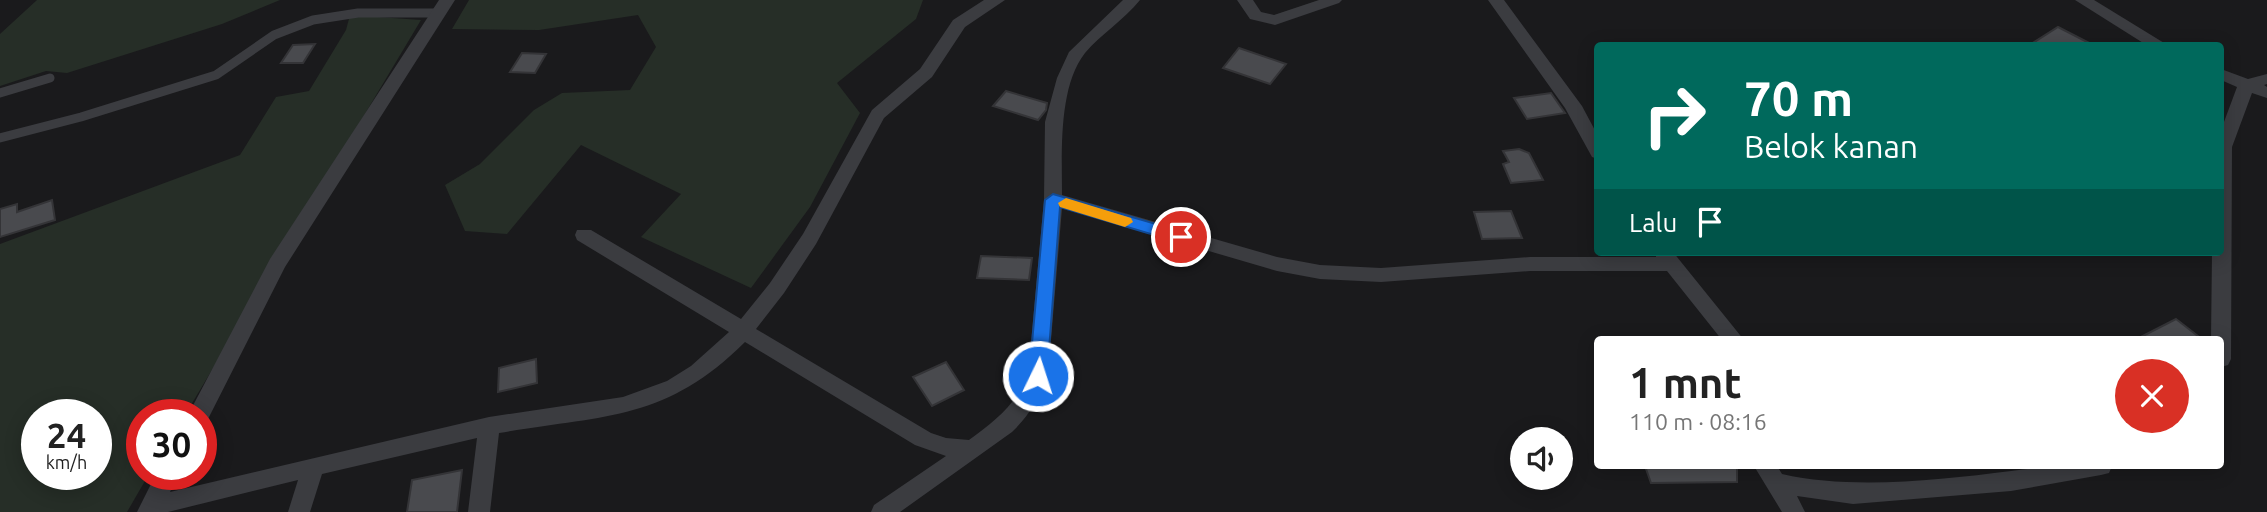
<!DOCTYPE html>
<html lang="id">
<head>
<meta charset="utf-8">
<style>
	:root { --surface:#fff; --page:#f6f6f6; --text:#222; --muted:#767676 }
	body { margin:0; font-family:Ubuntu,sans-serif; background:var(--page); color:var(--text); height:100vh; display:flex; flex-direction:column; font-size:26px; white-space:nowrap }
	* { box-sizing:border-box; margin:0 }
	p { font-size:23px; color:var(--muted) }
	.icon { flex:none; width:38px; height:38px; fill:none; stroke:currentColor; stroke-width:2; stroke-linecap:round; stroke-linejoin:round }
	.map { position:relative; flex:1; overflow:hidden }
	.side { position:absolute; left:1594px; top:336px; width:630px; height:133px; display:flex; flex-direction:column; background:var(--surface); border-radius:7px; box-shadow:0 4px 18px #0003 }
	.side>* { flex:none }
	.guide { position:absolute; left:1594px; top:42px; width:630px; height:214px; border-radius:7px; box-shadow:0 4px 18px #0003; background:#00695c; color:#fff; overflow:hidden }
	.buttons { position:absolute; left:1510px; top:427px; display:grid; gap:14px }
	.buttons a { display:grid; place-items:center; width:63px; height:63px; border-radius:50%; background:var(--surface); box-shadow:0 4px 18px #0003; font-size:35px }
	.speed { position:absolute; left:21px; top:399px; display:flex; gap:14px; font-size:35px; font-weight:700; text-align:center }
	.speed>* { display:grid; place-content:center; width:91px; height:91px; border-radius:50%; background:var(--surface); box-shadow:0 4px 18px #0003; line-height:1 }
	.speed small { font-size:18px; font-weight:400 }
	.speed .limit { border:10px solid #d22; background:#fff; color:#111 }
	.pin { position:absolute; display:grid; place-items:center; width:60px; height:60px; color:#fff; margin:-30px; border:4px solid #fff; border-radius:50%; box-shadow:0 2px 7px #0007 }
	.me { position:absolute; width:77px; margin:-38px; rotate:4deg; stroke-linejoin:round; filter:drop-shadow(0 0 5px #0008) }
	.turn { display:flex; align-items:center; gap:24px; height:147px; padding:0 35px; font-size:32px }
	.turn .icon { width:91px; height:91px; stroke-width:2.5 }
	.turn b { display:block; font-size:49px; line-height:60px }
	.then { display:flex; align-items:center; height:66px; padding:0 35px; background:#0003; gap:14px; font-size:26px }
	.round { display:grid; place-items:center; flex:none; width:74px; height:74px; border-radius:37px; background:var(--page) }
	.head { display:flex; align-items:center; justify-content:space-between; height:119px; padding:0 35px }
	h1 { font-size:42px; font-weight:600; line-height:52px }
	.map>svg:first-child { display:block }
</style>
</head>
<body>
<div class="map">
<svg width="2267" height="512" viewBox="0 0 2267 512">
	<rect width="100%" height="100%" fill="#1a1a1c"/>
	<g fill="#262e27" fill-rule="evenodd">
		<polygon points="37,0 280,0 222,24 67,73 46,71 0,86 0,34"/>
		<polygon points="469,0 923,0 916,19 837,83 860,113 810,207 751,288 641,237 681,194 581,145 507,234 465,231 445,185 480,164 534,110 562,93 630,90 656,47 638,15 539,30 452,29"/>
		<path d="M350 15 421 20 185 415H142V474H149L127 512H0V244L240 155 276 97 309 91 346 30ZM37 415H96V474H37Z"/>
	</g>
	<g fill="#494a4e" stroke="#343437" stroke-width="2">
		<polygon points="2058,27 2095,46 2028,46"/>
		<polygon points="315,44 303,63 281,63 293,45"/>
		<polygon points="1239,48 1286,64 1270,84 1223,68"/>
		<polygon points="522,53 546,54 535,73 510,72"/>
		<polygon points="1006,91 1047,103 1046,110 1038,120 993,106"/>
		<polygon points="1551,93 1565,113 1527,119 1514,98"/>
		<polygon points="1519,149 1529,153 1543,180 1511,183 1503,164 1509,162 1503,151"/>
		<polygon points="52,200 55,220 0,237 0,209 17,204 17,212"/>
		<polygon points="1511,211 1522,238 1482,239 1474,212"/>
		<polygon points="981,256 1032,258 1029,280 977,278"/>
		<polygon points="2176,319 2203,340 2135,340"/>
		<polygon points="536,359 537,383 498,392 499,368"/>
		<polygon points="946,362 964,390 932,406 913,377"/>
		<polygon points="1645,466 1737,466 1737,482 1651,483"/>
		<polygon points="462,470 457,512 407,512 412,480"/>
	</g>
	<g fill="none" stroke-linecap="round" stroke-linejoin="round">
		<g stroke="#3b3c40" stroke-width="9">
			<polyline points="0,93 50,78"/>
			<polyline points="0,138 81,117 216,75 274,35 313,20 358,13 438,13"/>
		</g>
		<g fill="#3b3c40" fill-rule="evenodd">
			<polygon points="439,0 455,0 285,267 207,421 201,423 201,415 188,415 270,259"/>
			<path d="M984 0H1005L965 27 932 77 884 118 816 244 784 293 756 329 931 433 946 438 969 440C994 422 1015 405 1028 376L1044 199 1045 122 1057 78 1069 52 1123 0H1140C1124 20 1101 34 1085 53 1058 87 1062 154 1062 195L1277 257 1320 265 1381 268 1530 257H1656V252H1673L1744 340H1722L1667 271H1530L1381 282 1320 279 1277 271 1062 208 1048 376C1039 398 1029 416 1012 432L900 512H871L874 505 946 456 915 445 745 342C665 422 602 415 499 433L490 512H468L477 438 322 474 310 512H288L298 480 168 512H137L156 474H179L170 492 489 417 623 397 667 381 691 366 729 332 577 240 575 235 577 230H591L741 319 770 283 803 234 872 110 920 69 953 20Z"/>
			<polygon points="1237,0 1253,0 1261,12 1274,15 1319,0 1342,0 1339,3 1275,25 1250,19"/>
			<polygon points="1488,0 1504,0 1582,106 1598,136 1598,159 1592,157 1565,108"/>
			<polygon points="2075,0 2094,0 2169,46 2148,46"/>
			<polygon points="2221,69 2248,79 2267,74 2267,84 2264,85 2267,87 2267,98 2252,93 2232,147 2231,359 2228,365 2221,367 2221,340 2211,340 2212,252 2221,252 2221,130 2237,87 2221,80"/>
			<path d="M1754 466H1777L1782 474C1852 490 1939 480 2011 471 2045 467 2079 463 2112 466L2109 473 2101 475 2011 491 1853 504 1797 496 1805 512H1782Z"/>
		</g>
	</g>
	<polygon fill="#1a73e8" stroke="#114b97" stroke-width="2" points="1053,194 1187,233 1189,237 1181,243 1060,207 1047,376 1044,381 1032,381 1029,376 1045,200"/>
	<polygon fill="#f59e0b" points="1066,198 1131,218 1133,222 1125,227 1060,207 1058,203"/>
</svg>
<div class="buttons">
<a><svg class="icon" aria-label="sound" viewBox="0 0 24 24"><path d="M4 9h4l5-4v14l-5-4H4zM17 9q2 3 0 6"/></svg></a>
</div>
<div class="speed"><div>24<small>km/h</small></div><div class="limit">30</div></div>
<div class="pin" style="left:1181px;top:237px;background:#d93025"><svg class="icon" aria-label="arrive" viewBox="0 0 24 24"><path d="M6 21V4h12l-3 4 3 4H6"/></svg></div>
<svg class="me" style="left:1038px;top:376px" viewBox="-20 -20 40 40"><circle r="17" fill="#1a73e8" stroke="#fff" stroke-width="3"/><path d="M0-11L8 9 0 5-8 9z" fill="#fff"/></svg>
<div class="guide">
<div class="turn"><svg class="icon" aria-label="right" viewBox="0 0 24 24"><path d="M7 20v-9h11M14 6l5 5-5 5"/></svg><div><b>70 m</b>Belok kanan</div></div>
<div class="then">Lalu<svg class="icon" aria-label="arrive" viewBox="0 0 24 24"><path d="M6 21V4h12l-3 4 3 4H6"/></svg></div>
</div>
<section class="side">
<div class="head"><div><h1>1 mnt</h1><p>110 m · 08:16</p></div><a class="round" style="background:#d93025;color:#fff"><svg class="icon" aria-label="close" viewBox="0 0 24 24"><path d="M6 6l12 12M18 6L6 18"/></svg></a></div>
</section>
</div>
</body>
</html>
